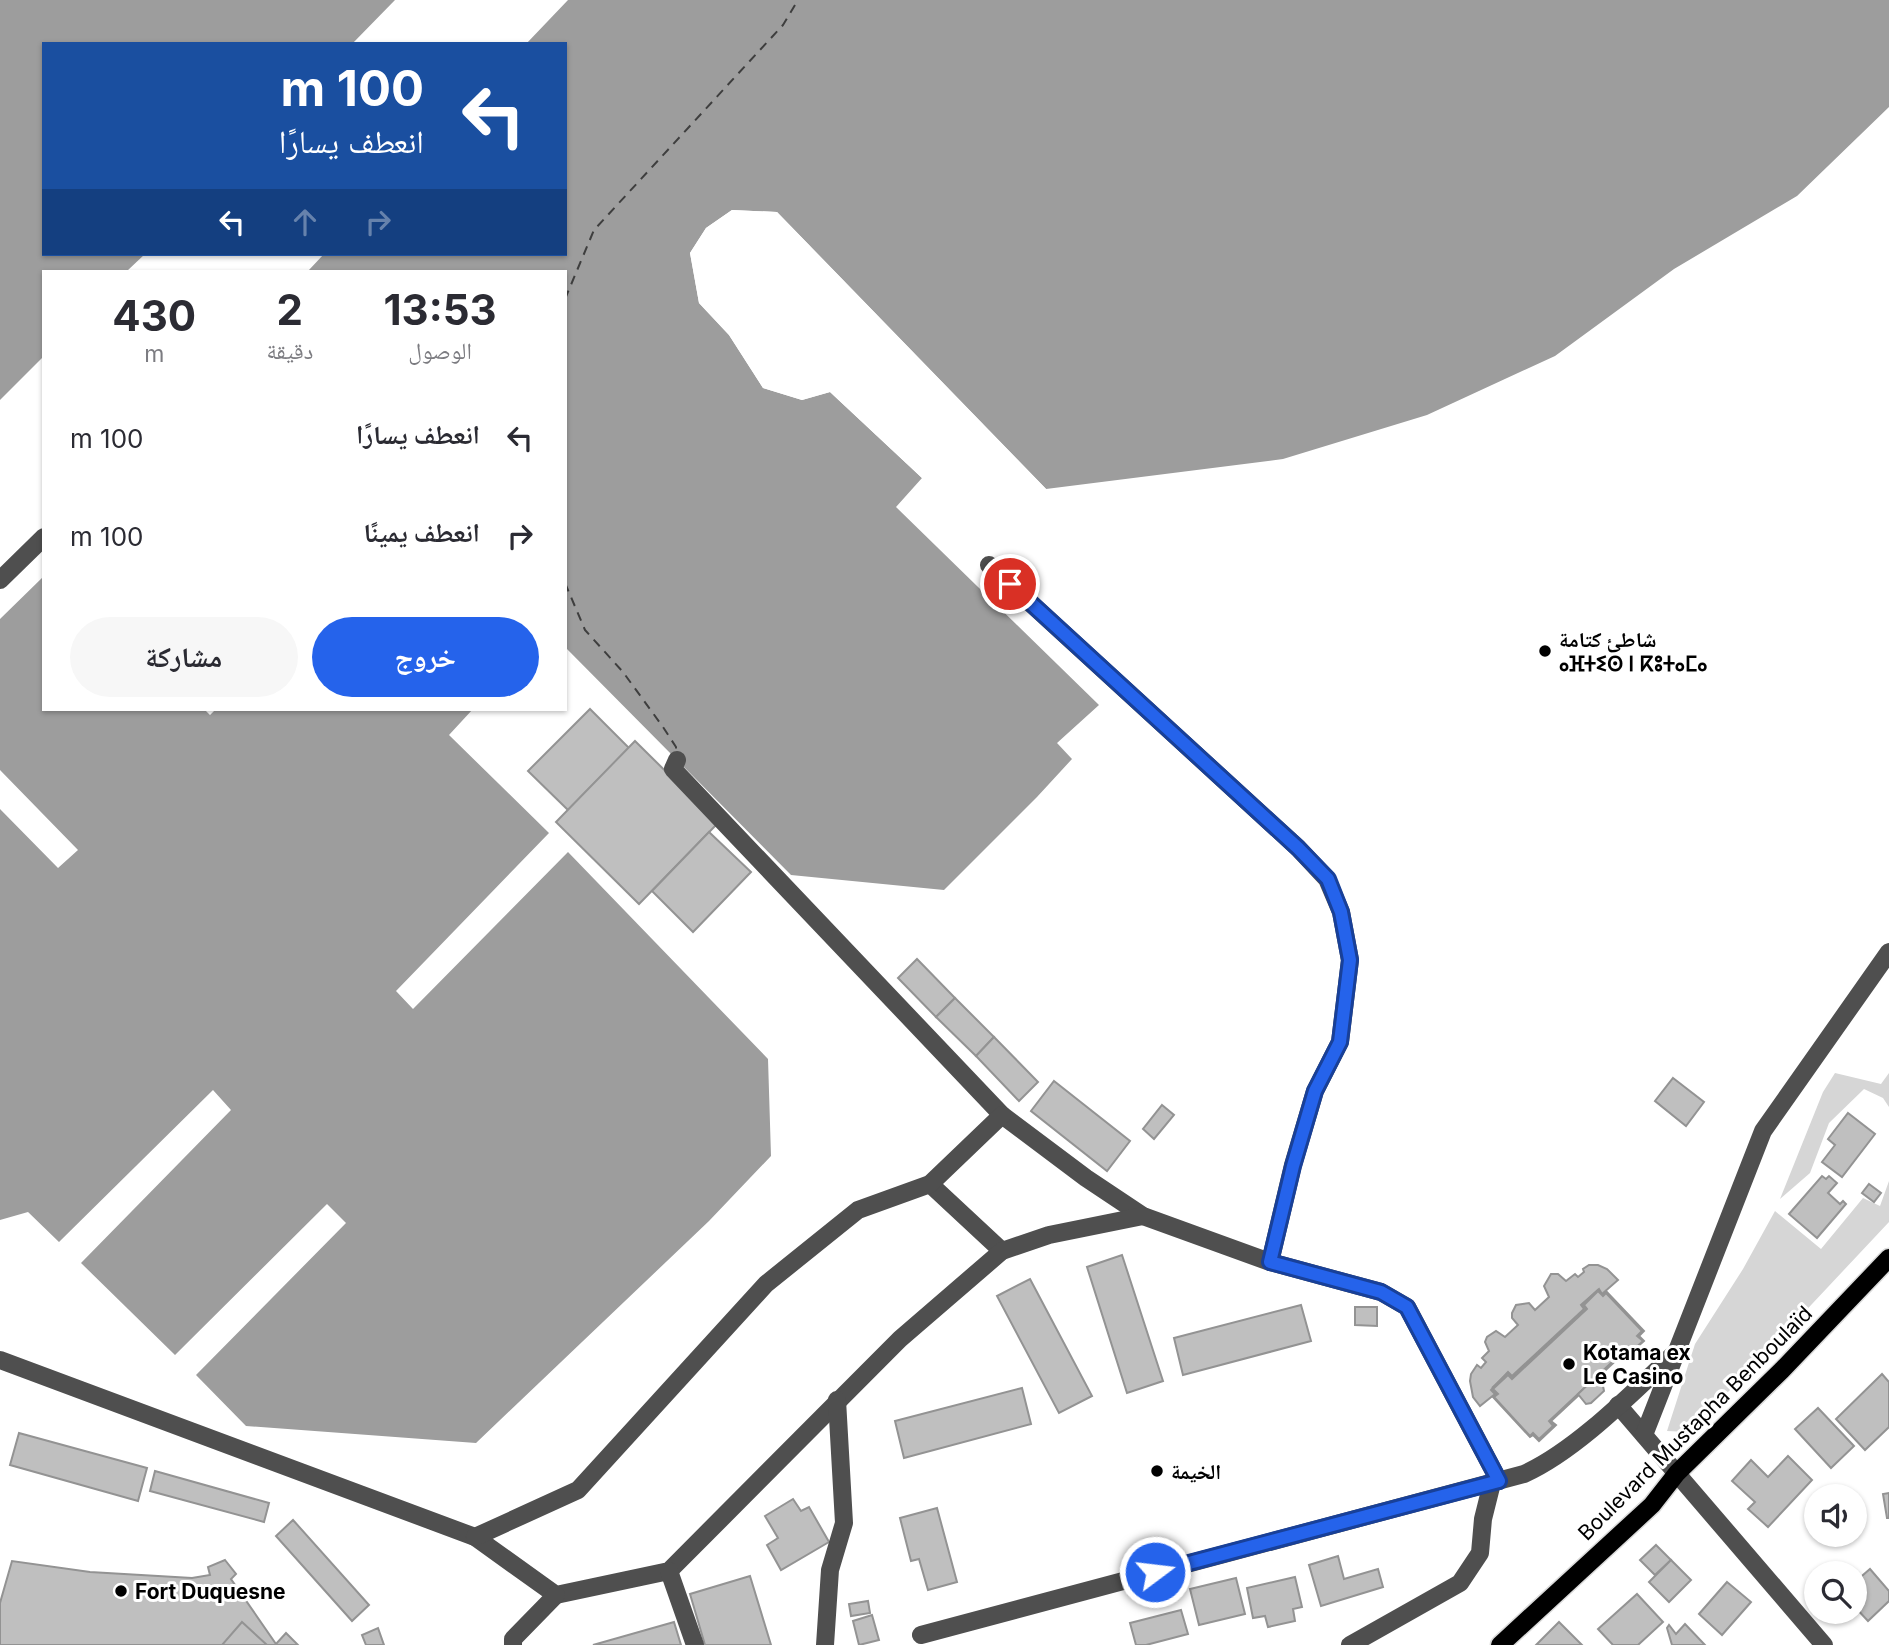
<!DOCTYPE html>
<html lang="ar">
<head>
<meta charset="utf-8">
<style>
	:root { --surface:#fff; --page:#f7f7f7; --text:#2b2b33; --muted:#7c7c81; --accent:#2563eb }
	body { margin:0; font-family:Inter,"Noto Naskh Arabic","Noto Sans Tifinagh",sans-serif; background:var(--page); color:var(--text); direction:rtl; height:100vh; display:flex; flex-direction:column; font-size:26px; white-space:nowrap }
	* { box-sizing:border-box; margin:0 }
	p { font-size:23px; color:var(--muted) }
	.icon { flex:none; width:38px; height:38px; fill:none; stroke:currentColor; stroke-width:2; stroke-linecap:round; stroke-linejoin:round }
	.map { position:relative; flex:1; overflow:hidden; direction:ltr }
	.drawer { position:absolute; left:42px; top:270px; width:525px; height:441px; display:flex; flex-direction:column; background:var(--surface); border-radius:0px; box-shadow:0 2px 5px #0004; direction:rtl }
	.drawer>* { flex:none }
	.hud { position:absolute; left:42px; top:42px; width:525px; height:214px; border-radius:0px; box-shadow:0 2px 5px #0004; direction:rtl; background:#1a4fa0; color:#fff; overflow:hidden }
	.fabs { position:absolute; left:1804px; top:1484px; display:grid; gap:14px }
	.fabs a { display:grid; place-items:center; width:63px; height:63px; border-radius:50%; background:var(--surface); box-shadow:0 2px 5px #0004; font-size:35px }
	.pin { position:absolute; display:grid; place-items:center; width:60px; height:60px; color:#fff; margin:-30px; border:4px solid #fff; border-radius:50%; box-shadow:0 2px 7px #0007 }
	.me { position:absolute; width:77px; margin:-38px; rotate:75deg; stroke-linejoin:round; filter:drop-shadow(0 0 5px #0008) }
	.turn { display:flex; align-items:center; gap:24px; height:147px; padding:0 28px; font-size:32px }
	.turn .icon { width:91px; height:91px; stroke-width:2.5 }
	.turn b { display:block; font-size:49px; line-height:60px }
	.lanes { display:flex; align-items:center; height:66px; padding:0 28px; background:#0003; justify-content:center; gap:35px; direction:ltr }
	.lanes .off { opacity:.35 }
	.eta { display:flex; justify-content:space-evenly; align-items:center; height:119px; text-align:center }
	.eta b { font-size:42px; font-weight:700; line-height:49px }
	.button { display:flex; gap:14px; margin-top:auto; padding:14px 28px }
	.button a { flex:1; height:80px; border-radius:42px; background:var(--accent); color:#fff; font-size:28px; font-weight:700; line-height:80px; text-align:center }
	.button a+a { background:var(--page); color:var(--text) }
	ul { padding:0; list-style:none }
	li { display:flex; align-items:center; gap:21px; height:98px; padding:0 28px }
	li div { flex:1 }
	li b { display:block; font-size:26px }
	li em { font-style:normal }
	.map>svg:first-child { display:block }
</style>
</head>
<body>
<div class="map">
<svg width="1889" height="1645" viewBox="0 0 1889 1645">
	<rect width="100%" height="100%" fill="#fff"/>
	<g fill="#d6d6d6">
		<polygon points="1835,1073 1881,1084 1889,1073 1889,1107 1883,1098 1864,1089 1829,1123 1810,1173 1780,1199 1823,1092"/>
		<polygon points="1889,1181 1889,1222 1751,1369 1688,1432 1667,1431 1695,1344 1743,1269 1775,1211 1821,1249 1863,1198 1880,1206"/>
	</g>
	<g fill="#9d9d9d">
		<polygon points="0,0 395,0 352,44 44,44 44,254 145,254 127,271 44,271 44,356 0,400"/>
		<polygon points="568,0 1889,0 1889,107 1797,196 1674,269 1555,356 1427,415 1283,459 1046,489 777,212 732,210 706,228 690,253 699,303 729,335 763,388 802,400 830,392 922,478 896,507 1099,705 1057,743 1072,759 1037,797 944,890 791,875 565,647 565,271 308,271 324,254 565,254 565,44 526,44"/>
		<polygon points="44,576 44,709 204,709 210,715 216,709 473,709 449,735 549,833 396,991 413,1009 568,852 768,1059 771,1156 709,1221 476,1443 246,1426 196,1375 346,1223 327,1204 175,1355 81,1263 231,1110 213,1090 59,1242 28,1212 0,1220 0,809 58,868 78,850 0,770 0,619"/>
	</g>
	<polygon fill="#fff" points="732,210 777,212 1049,492 1043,491 776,215 733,214 709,231 693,253 702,302 732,332 765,385 802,396 831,389 924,475 922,478 830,392 802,400 763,388 729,335 699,303 690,253 706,228"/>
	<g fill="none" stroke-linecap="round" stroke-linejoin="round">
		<g stroke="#3e3e3e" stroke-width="2" stroke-dasharray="9 7" stroke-linecap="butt">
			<polyline points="565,299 594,230 783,25 798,0"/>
			<polyline points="565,583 585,630 623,672 663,727 676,747 676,753"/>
		</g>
	</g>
	<g fill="#bfbfbf" stroke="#939393" stroke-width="2">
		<polygon points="590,709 629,748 568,810 528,771"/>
		<polygon points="635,741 718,823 639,904 556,822"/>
		<polygon points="709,832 751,872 693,932 652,891"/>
		<polygon points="917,959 955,998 936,1017 898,978"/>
		<polygon points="955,998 994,1037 976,1056 936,1017"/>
		<polygon points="994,1037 1038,1082 1019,1101 976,1056"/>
		<polygon points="1673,1078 1704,1102 1686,1126 1655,1101"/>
		<polygon points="1054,1081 1130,1141 1107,1171 1031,1111"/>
		<polygon points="1162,1105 1174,1115 1154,1139 1143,1129"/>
		<polygon points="1848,1113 1875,1134 1842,1177 1822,1162 1835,1145 1828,1139"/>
		<polygon points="1822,1176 1826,1179 1829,1176 1837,1183 1828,1193 1840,1204 1843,1201 1846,1204 1817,1238 1789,1214"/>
		<polygon points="1869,1184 1881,1193 1874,1202 1862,1193"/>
		<polygon points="1122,1255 1163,1381 1127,1393 1087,1267"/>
		<polygon points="1589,1265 1598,1265 1607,1269 1618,1280 1602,1294 1599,1289 1581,1305 1584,1309 1512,1376 1508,1372 1491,1390 1495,1394 1480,1406 1473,1397 1470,1381 1471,1374 1477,1365 1481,1368 1486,1362 1482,1358 1489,1351 1485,1342 1487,1337 1496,1331 1505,1337 1518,1325 1512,1318 1512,1313 1516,1305 1529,1303 1535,1310 1549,1297 1544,1286 1551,1274 1558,1274 1566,1281 1575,1274 1578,1277 1584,1272 1583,1269"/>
		<polygon points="1030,1279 1092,1396 1059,1413 997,1296"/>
		<polygon points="1598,1290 1603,1295 1606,1291 1644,1331 1639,1336 1644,1341 1627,1356 1624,1353 1551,1421 1556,1425 1539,1441 1533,1435 1530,1437 1493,1397 1496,1394 1492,1390 1498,1394 1494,1397 1530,1436 1533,1433 1539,1439 1554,1425 1549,1421 1625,1351 1627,1355 1643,1341 1638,1336 1643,1332 1606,1293 1603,1296 1598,1291 1583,1305 1587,1309 1513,1378 1508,1373 1492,1388 1508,1373 1512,1377 1586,1309 1582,1305"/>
		<polygon points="1598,1291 1603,1296 1606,1293 1642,1331 1637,1336 1643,1341 1629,1354 1625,1350 1549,1421 1553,1426 1539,1439 1533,1433 1530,1436 1494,1397 1498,1394 1493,1389 1508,1375 1512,1379 1587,1309 1584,1305"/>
		<polygon points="1301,1305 1311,1341 1183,1375 1174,1338"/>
		<polygon points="1355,1307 1377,1307 1377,1326 1355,1325"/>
		<polygon points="1882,1374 1889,1382 1889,1427 1865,1450 1836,1419"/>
		<polygon points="1596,1377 1603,1386 1604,1391 1591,1403 1586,1404 1578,1394"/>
		<polygon points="1022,1388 1031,1424 904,1458 895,1421"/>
		<polygon points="1818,1408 1854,1446 1831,1468 1795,1429"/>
		<polygon points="19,1433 147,1468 138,1501 10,1465"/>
		<polygon points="1788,1456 1812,1480 1768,1527 1748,1509 1755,1502 1732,1481 1751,1460 1768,1477"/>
		<polygon points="155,1471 269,1503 264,1522 150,1491"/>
		<polygon points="1889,1493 1889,1518 1887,1518 1883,1494"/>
		<polygon points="793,1499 801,1511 809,1507 829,1542 781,1570 767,1545 778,1538 765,1516"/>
		<polygon points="937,1508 957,1582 928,1590 919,1559 911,1561 900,1518"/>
		<polygon points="293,1520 369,1605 352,1621 276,1536"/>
		<polygon points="1656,1545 1671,1560 1655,1575 1640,1560"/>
		<polygon points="1338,1556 1344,1579 1378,1569 1383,1587 1321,1606 1309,1565"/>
		<polygon points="225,1560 236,1574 231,1579 276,1644 286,1633 298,1645 0,1645 0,1603 12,1561 90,1572 192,1578 210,1575 208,1567"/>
		<polygon points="1671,1560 1691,1580 1669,1602 1649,1582"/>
		<polygon points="1870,1569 1889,1591 1889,1601 1868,1621 1855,1607 1855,1582"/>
		<polygon points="750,1576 771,1645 705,1645 690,1594"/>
		<polygon points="1295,1577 1302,1607 1293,1609 1295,1621 1268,1627 1265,1616 1253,1618 1247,1588"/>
		<polygon points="1236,1578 1245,1614 1199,1625 1190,1589"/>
		<polygon points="1727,1582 1751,1602 1722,1635 1699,1614"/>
		<polygon points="1637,1594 1663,1622 1638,1645 1613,1645 1598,1629"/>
		<polygon points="868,1601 870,1613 851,1616 849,1604"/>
		<polygon points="1181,1610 1188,1634 1146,1645 1136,1645 1130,1623"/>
		<polygon points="872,1615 879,1640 859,1645 853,1621"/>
		<polygon points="242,1622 267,1645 222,1645"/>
		<polygon points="674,1622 681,1645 593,1645"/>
		<polygon points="1559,1622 1582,1645 1536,1645"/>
		<polygon points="1685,1624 1705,1645 1672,1645 1667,1628 1669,1625 1676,1634"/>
		<polygon points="378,1628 384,1645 366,1645 362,1635"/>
	</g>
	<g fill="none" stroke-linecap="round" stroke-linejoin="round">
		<defs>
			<polyline id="major" points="1500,1645 1652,1505 1677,1473 1782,1370 1889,1258"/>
		</defs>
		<use href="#major" stroke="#dbdbdb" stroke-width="21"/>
		<g stroke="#4f4f4f" stroke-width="18">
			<polyline points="989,565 1298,848 1327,879 1341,912 1350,960 1340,1042 1315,1091 1293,1165 1270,1262"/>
			<polyline points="0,580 44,537"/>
			<polyline points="677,760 673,769 1002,1115 1086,1178 1143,1216 1270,1262 1381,1292 1407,1307 1499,1481"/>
			<polyline points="930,1184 1002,1251"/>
			<polyline points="0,1360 475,1537 556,1595 669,1571 900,1339 1002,1251 1049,1235 1143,1216"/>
			<polyline points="1618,1405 1824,1645"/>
			<polyline points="1644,1435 1763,1131 1889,952"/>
			<polyline points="475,1537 578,1490 766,1284 858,1210 930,1184 1002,1115"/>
			<polyline points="669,1571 695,1645"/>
			<path d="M921 1635 1524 1474C1577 1450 1633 1392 1677 1351"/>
			<polyline points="513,1645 513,1639 556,1595"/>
			<polyline points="825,1645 830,1570 844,1523 837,1400"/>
			<polyline points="1350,1645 1460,1583 1480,1553 1483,1519 1492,1483"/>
		</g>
		<use href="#major" stroke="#000" stroke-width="18"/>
	</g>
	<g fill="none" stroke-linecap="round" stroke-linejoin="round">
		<defs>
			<polyline id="route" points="1010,584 1298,848 1328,879 1341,912 1350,960 1340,1042 1315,1091 1293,1166 1270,1262 1381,1292 1407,1307 1499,1481 1155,1572"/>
		</defs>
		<use href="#route" stroke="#184099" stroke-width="18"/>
		<use href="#route" stroke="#2563eb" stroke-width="12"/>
	</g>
	<g fill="#000" stroke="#fff" stroke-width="2.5">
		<circle cx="1545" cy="651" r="7"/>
		<circle cx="1569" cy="1364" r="7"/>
		<circle cx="1157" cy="1471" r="7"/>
		<circle cx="121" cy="1591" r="7"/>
	</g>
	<g text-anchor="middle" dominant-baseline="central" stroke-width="6" stroke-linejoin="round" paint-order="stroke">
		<g font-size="21" font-weight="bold" fill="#000" stroke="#fff" text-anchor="start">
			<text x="1559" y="639">شاطئ كتامة<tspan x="1559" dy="24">ⴰⴼⵜⵉⵙ ⵏ ⴽⵓⵜⴰⵎⴰ</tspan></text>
			<text x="1583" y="1352">Kotama ex<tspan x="1583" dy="24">Le Casino</tspan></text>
			<text x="1171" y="1471">الخيمة</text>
			<text x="135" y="1591">Fort Duquesne</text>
		</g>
		<g font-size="21" fill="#000" stroke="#fff">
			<text transform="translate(1695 1423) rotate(-45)">Boulevard Mustapha Benboulaïd</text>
		</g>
	</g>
</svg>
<div class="fabs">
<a><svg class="icon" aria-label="sound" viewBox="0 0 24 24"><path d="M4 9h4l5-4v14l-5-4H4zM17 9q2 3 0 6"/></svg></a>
<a><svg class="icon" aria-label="search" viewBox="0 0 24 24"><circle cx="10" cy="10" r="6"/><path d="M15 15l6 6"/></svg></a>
</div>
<div class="pin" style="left:1010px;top:584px;background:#d93025"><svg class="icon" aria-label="arrive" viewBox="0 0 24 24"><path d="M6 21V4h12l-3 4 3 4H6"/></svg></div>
<svg class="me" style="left:1155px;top:1572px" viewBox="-20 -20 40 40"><circle r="17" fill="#2563eb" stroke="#fff" stroke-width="3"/><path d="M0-11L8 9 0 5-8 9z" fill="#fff"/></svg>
<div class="hud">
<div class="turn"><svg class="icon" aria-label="left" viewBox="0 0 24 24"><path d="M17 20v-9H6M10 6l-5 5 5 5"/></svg><div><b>100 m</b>انعطف يسارًا</div></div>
<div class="lanes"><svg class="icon" aria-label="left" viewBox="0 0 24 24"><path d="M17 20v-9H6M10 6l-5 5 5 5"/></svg><svg class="icon off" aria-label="ahead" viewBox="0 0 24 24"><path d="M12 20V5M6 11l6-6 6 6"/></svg><svg class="icon off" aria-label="right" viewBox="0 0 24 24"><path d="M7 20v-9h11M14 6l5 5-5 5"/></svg></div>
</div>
<section class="drawer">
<div class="eta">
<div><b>13:53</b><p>الوصول</p></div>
<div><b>2</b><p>دقيقة</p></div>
<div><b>430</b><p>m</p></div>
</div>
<ul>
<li><svg class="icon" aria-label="left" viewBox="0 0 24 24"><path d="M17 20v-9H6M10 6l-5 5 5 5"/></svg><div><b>انعطف يسارًا</b></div><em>100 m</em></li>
<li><svg class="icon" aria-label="right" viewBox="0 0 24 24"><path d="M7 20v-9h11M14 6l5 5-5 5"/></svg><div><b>انعطف يمينًا</b></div><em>100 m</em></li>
</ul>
<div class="button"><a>خروج</a><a>مشاركة</a></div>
</section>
</div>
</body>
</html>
